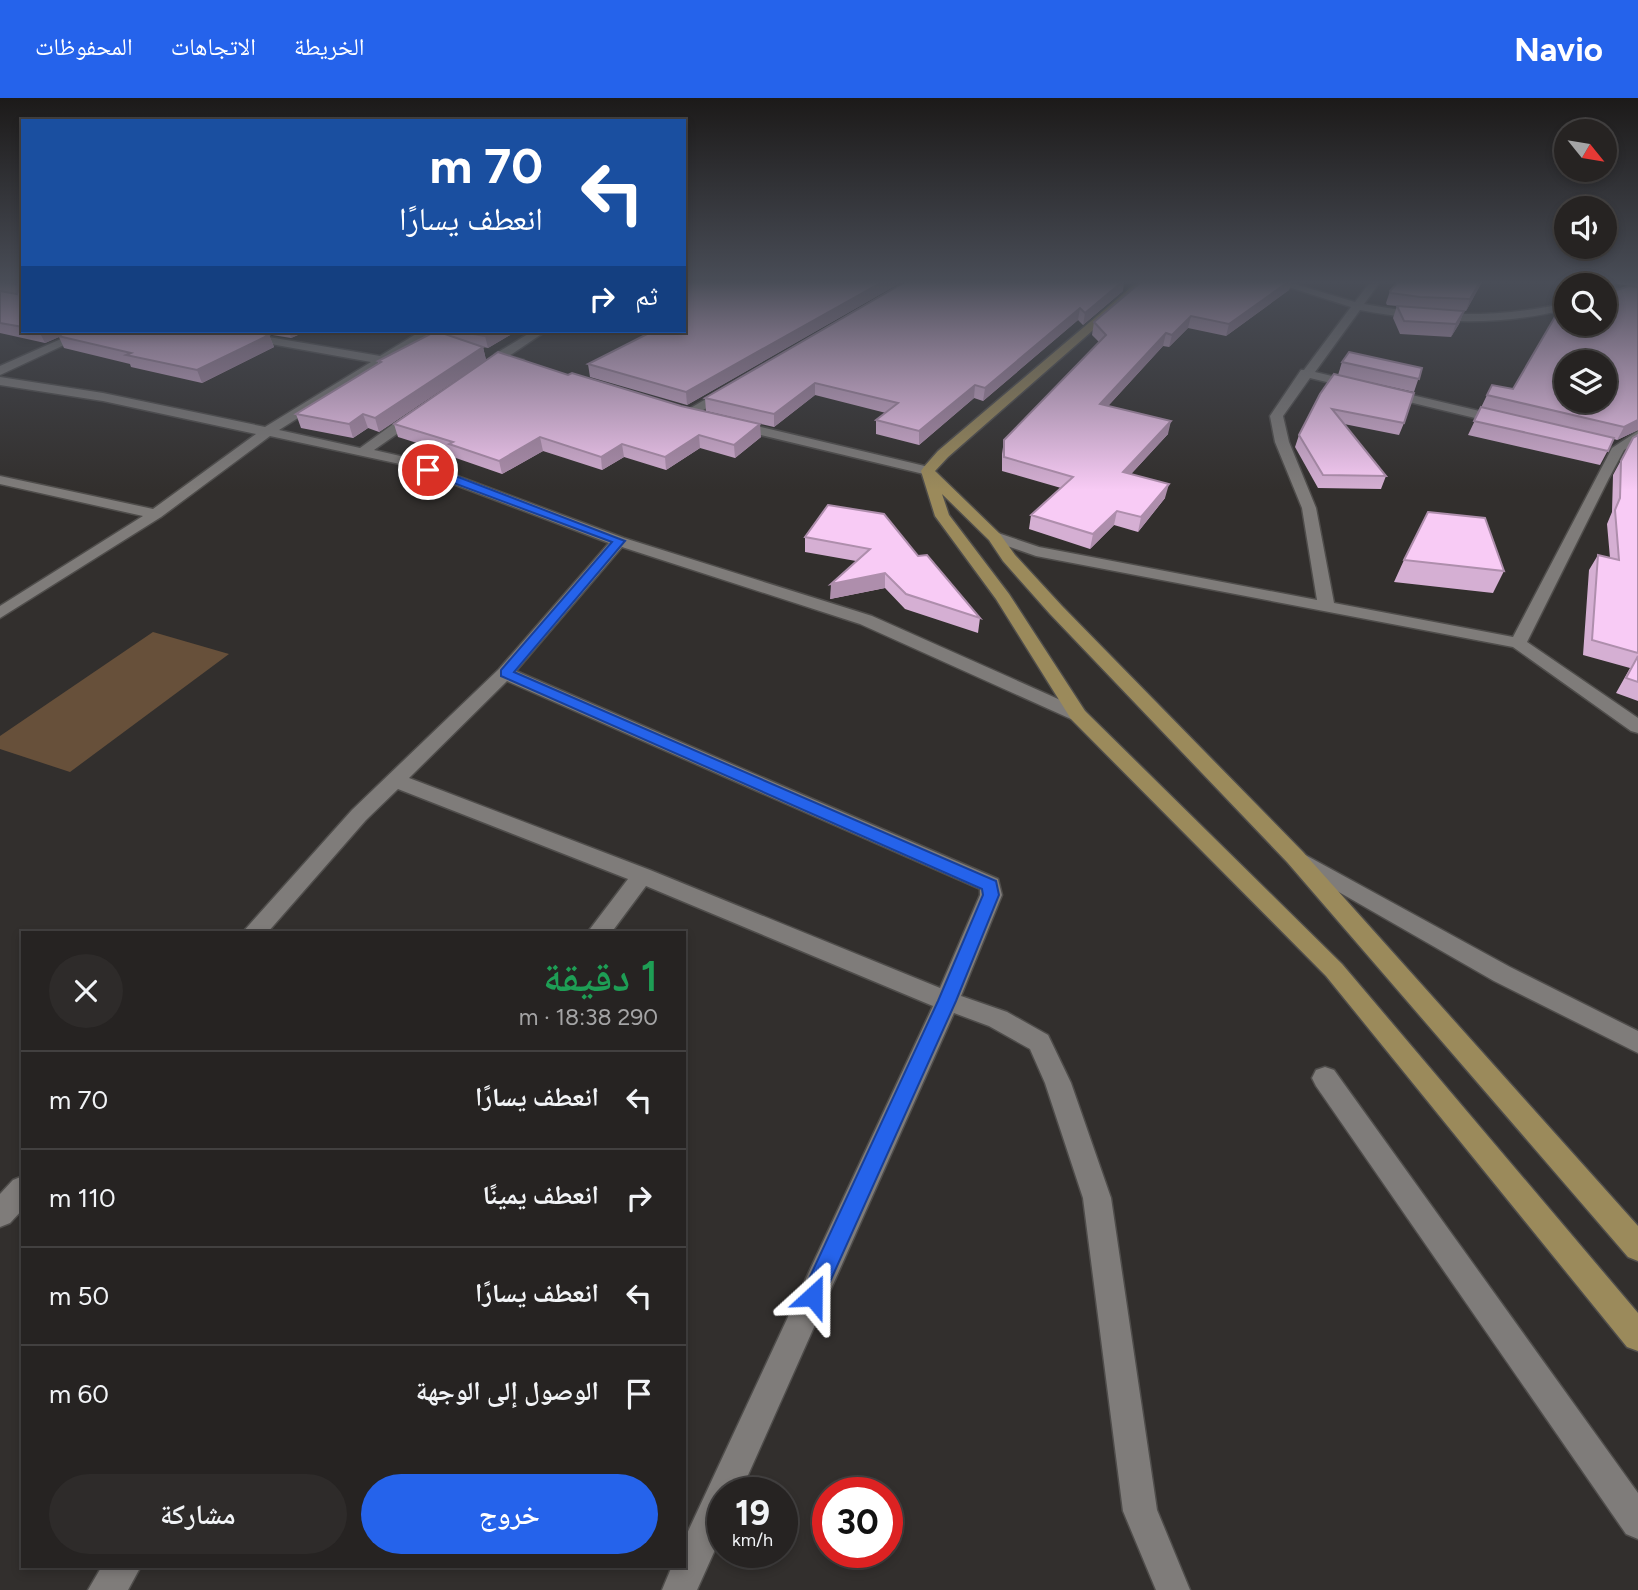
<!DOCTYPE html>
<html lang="ar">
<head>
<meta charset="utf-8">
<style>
	:root { --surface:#262322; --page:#2e2b2a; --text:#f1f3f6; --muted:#a4a4a5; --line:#424040; --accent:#2563eb }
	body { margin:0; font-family:Figtree,"Noto Naskh Arabic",sans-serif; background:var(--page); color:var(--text); direction:rtl; height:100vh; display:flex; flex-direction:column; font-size:26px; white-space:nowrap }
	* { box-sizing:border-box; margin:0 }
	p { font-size:23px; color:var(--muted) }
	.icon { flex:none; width:38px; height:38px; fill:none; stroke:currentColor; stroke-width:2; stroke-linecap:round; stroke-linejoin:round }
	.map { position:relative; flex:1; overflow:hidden; direction:ltr }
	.panel { position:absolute; left:21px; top:833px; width:665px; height:637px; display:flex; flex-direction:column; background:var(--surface); border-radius:0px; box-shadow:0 4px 10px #0003,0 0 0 2px var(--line); direction:rtl }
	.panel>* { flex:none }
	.guide { position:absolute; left:21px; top:21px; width:665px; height:214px; border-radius:0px; box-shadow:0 4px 10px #0003,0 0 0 2px var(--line); direction:rtl; background:#1a4fa0; color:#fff; overflow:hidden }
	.needle { width:46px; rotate:120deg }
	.buttons { position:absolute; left:1554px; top:21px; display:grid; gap:14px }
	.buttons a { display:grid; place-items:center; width:63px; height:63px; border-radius:50%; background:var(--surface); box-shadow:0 4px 10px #0003,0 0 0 2px var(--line); font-size:35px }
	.speed { position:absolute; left:707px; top:1379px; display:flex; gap:14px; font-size:35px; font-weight:700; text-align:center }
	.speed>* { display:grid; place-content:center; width:91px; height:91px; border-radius:50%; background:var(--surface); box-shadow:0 4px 10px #0003,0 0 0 2px var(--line); line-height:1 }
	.speed small { font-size:18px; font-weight:400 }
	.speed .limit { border:10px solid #d22; background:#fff; color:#111 }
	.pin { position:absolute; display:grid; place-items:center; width:60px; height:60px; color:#fff; margin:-30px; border:4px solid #fff; border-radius:50%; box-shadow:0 2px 7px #0007 }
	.me { position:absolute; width:77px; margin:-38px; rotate:24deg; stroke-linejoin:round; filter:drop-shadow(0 0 5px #0008) }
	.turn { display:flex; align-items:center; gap:24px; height:147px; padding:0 28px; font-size:32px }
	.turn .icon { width:91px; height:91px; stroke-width:2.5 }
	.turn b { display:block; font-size:49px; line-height:60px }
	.then { display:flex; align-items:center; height:66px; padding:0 28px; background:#0003; gap:14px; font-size:26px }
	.round { display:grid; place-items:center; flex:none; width:74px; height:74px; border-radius:37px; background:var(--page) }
	.summary { display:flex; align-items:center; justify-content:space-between; height:119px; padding:0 28px }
	h1 { font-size:42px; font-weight:600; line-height:52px; color:#1e9e55 }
	.action { display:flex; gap:14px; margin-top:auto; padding:14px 28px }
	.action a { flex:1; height:80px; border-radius:42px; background:var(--accent); color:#fff; font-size:28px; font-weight:600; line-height:80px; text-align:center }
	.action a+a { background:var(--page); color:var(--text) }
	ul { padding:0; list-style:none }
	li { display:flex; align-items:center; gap:21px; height:98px; padding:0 28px; border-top:2px solid var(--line) }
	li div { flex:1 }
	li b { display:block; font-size:26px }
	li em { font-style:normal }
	header { display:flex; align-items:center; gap:42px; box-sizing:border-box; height:98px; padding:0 35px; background:var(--accent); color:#fff }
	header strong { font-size:33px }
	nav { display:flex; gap:38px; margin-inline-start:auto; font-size:24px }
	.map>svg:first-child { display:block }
</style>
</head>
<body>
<header>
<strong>Navio</strong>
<nav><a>الخريطة</a><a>الاتجاهات</a><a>المحفوظات</a></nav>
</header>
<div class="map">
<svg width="1638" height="1492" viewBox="0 0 1638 1492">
	<rect width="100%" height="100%" fill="#322f2d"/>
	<polygon fill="#67503a" points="153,534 229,556 70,674 0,651 0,638"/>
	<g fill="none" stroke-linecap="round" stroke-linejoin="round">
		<defs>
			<g id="minor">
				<path d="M1273 184H1288L1355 204 1370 184H1380L1364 206C1432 219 1500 220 1566 205V211C1500 229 1428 225 1360 212L1315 274 1509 320V326L1504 327 1310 280 1283 318 1289 344 1316 410 1334 505 1513 539 1612 350 1638 333V343L1624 352 1609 380 1527 544 1638 620V635L1631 633 1513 549 1036 458 990 442 987 439 990 436 995 434 1039 449 1317 502 1302 410 1275 344 1270 318 1301 272H1304L1351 209Z"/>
				<polygon points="1557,184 1582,184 1589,187 1566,188"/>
				<polygon points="1605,188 1638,194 1638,200 1605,194"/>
				<polygon points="79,233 94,233 0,277 0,268"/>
				<path d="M209 233H233L380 258 421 233H435L279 332 360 350 414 311H424V317L374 352 409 360 624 440 872 518 1085 613 1087 617 1085 621H1071L860 526 622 449 516 573 998 781 1002 797 961 898 1007 914 1048 937 1071 985 1111 1100 1157 1412 1190 1492H1156L1123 1413 1083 1100 1045 985 1030 951 989 928 954 915 740 1395H723V1434L697 1492H662L672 1468H684V1442L933 908 646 788 611 835H587L628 781 398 691 366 722 267 835H242L352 712 499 571 609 445 400 366 270 338 161 419 0 520V508L143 418 0 386V378L153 411 256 336 103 303 0 287V279L103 295 265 329 371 264 215 236ZM507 583 980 791V797L940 890 650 772 409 680Z"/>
				<polygon points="533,233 546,233 509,258 524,262 524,268 495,262 495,256"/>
				<polygon points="730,287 734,288 734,294 693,318 683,318 682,315"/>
				<polygon points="732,322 933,370 935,373 928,377 727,329 725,326"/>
				<polygon points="1298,753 1510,869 1638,933 1638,955 1494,883 1290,766 1287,761 1290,756"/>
				<polygon points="1325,969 1334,972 1638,1395 1638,1441 1626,1436 1316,988 1312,980 1316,972"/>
				<polygon points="23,1078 23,1111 10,1125 0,1129 0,1096 13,1082"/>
				<polygon points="102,1468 141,1468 128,1492 88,1492"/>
			</g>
			<polygon id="primary" points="1137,184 1148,184 948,359 935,373 1000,436 1015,457 1062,508 1303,754 1638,1128 1638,1163 1628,1159 1287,764 1050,516 1003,463 989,442 942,396 949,417 1009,496 1085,613 1342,866 1638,1215 1638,1253 1627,1249 1326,878 1071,621 996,501 935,418 921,373 923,370 938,353"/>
		</defs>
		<use href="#minor" stroke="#4f4d4b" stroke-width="3"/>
		<use href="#primary" stroke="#4f4d4b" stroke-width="3"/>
		<use href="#minor" fill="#7f7c7a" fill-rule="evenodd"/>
		<use href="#primary" fill="#9b8a5b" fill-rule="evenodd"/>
	</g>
	<g fill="#d5afd3">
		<polygon points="0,184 23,184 23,233 246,233 269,237 274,249 202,285 131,269 130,266 64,250 59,239 45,245 0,235"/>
		<polygon points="684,184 902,184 687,307 590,279 588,266 645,237 629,233 684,233"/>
		<polygon points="1142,184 1291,184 1289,192 1226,238 1188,230 1169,249 1163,248 1108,308 1168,336 1131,376 1165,400 1138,434 1114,427 1090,451 1029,431 1031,417 1061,390 1002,373 1002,356 1004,342 1099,244 1092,237 1094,224"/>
		<polygon points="1398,184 1482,184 1466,213 1464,213 1459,226 1451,239 1400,236 1393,220 1397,208 1387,207 1386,205 1390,193"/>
		<polygon points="1605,184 1638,184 1638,189"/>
		<polygon points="1638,189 1638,332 1617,342 1614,341 1600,367 1468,337 1487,297 1513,291"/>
		<polygon points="1123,193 1083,227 1078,222 983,303 974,300 919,347 876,336 876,322 886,315 815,297 774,329 706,313 705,300"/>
		<polygon points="247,233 307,233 291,240"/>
		<polygon points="385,233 417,233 410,237"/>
		<polygon points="427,233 517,233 488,250 483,249 486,262 379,334 368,330 353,340 301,330 296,316 378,266 378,263 428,237"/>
		<polygon points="498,254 761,339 735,360 700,350 666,372 624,359 602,372 543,353 502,376 453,359 452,356 398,339 394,326"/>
		<polygon points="1342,264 1422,270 1414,294 1338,277"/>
		<polygon points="1320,296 1404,325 1399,337 1344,326 1386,378 1381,391 1318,390 1295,349 1299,337"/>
		<polygon points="1638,337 1638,603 1616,595 1630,570 1583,557 1589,472 1598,457 1610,460 1607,426 1612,414 1613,377 1633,340"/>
		<polygon points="805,439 918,458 980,520 978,535 905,511 885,490 830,501 856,463 805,454"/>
		<polygon points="1404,462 1504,473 1493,495 1394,484"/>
	</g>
	<g fill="#ae8eac">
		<polygon points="882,184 902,184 687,307 686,294"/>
		<polygon points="1122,184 1124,184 1123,193 1083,227 1085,215"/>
		<polygon points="1288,184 1291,184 1289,192 1226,238 1229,226"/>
		<polygon points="1480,184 1482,184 1466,213 1470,201"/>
		<polygon points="1080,210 1078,222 983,303 985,290"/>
		<polygon points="1464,213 1459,226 1451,239 1456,226"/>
		<polygon points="1191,218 1188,230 1169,249 1172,237"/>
		<polygon points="39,233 73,233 58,238 59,239 45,245"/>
		<polygon points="289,233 307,233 291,240"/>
		<polygon points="409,233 417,233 410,237"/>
		<polygon points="494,233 517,233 488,250 485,238"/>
		<polygon points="1166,235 1163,248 1098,319 1100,306"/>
		<polygon points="269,237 274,249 202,285 197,272"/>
		<polygon points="483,249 486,262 379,334 375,320"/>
		<polygon points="815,285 815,297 774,329 774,316"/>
		<polygon points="975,287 974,300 919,347 919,333"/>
		<polygon points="363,316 368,330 353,340 349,326"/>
		<polygon points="1638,322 1638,332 1617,342 1624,329"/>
		<polygon points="1171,323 1168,336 1120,388 1123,374"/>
		<polygon points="760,326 761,339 735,360 734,347"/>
		<polygon points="699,337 700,350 666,372 665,359"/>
		<polygon points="540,339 543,353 502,376 499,363"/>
		<polygon points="622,346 624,359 602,372 601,359"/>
		<polygon points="1169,386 1165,400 1138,434 1141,419"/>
		<polygon points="1117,413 1114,427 1090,451 1093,436"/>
		<polygon points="885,475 885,490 830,501 831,486"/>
	</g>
	<g fill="#f8cbf5" stroke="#ae8eac" stroke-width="2" fill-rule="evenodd">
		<polygon points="2,184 23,184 23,229 0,225 0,193 17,196 20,187"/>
		<polygon points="684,184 882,184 686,294 588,266 653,233 684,233"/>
		<polygon points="905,184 1122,184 1085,215 1080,210 985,290 975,287 919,333 876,322 898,305 815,285 774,316 705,300"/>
		<polygon points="1141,184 1288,184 1229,226 1191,218 1172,237 1166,235 1100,306 1171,323 1123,374 1169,386 1141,419 1117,413 1093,436 1031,417 1073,379 1004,359 1004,342 1106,237 1094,224"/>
		<polygon points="1398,184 1480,184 1470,201 1420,199 1391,195 1390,193"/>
		<path d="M1629 188 1638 189V322L1624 329 1487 297 1492 287 1513 291 1559 212 1566 209V226H1605V196ZM1566 264H1605V303H1566Z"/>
		<polygon points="1397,208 1464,213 1456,226 1404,223"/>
		<polygon points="69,233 246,233 269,237 197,272 126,257 131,255 58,238"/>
		<polygon points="436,233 483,249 375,320 363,316 349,326 296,316 381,264 378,263"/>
		<polygon points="455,233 494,233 485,238"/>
		<polygon points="498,254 568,277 572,275 681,308 760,326 734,347 699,337 665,359 622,346 601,359 540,339 499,363 449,346 453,344 394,326"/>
		<polygon points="1349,254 1422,270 1419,281 1342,264"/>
		<polygon points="1334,276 1414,295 1404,325 1332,311 1386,378 1323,377 1299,337 1320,296"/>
		<polygon points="1481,309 1614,340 1608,353 1474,323"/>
		<polygon points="1638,337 1638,555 1592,542 1598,457 1619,462 1615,412 1620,400 1621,363 1633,340"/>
		<polygon points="828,407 884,416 918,458 927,457 980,520 906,496 885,475 831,486 870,451 805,439"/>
		<polygon points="1428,414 1485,420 1504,473 1404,462"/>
		<polygon points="1638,558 1638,584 1626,580"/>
	</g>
	<linearGradient id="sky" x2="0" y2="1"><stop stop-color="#1c1a19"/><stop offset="0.47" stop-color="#494d57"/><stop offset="1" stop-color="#494d57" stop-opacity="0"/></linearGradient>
	<rect width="1638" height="392" fill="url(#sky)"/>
	<polygon fill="#2563eb" stroke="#184099" stroke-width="2" points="424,369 432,369 625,443 514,574 996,783 999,797 956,903 820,1206 813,1209 805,1206 801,1198 938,903 983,797 982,791 501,578 501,572 612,444 424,374"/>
</svg>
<div class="buttons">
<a><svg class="needle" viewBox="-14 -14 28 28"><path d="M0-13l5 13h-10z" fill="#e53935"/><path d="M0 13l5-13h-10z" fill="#a4a4a5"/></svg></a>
<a><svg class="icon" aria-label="sound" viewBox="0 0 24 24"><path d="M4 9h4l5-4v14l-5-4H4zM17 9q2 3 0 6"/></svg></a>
<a><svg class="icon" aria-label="search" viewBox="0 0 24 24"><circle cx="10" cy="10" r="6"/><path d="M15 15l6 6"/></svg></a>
<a><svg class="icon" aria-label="layers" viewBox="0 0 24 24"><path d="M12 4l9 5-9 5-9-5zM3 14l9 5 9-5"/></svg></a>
</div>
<div class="speed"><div>19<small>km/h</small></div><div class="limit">30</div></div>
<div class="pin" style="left:428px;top:372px;background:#d93025"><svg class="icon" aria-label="arrive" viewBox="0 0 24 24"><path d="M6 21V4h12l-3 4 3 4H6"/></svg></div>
<svg class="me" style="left:813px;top:1198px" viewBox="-20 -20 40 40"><path d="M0-17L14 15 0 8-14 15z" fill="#2563eb" stroke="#fff" stroke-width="4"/></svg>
<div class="guide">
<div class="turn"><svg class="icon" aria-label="left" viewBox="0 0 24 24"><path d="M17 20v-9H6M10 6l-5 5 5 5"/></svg><div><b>70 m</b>انعطف يسارًا</div></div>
<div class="then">ثم<svg class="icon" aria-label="right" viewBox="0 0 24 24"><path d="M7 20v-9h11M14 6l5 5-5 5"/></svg></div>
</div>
<section class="panel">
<div class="summary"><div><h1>1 دقيقة</h1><p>290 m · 18:38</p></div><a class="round"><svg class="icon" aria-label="close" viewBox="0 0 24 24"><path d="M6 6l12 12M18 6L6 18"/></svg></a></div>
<ul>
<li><svg class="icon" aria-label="left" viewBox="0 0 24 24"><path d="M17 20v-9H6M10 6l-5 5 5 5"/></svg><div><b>انعطف يسارًا</b></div><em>70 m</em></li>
<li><svg class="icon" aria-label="right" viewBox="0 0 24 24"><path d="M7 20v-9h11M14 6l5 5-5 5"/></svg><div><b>انعطف يمينًا</b></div><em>110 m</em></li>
<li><svg class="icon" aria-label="left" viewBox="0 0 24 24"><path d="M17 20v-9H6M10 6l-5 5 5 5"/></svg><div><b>انعطف يسارًا</b></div><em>50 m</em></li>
<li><svg class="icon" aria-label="arrive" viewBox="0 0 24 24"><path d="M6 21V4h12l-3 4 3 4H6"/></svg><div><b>الوصول إلى الوجهة</b></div><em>60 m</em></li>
</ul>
<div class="action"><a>خروج</a><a>مشاركة</a></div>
</section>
</div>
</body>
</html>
